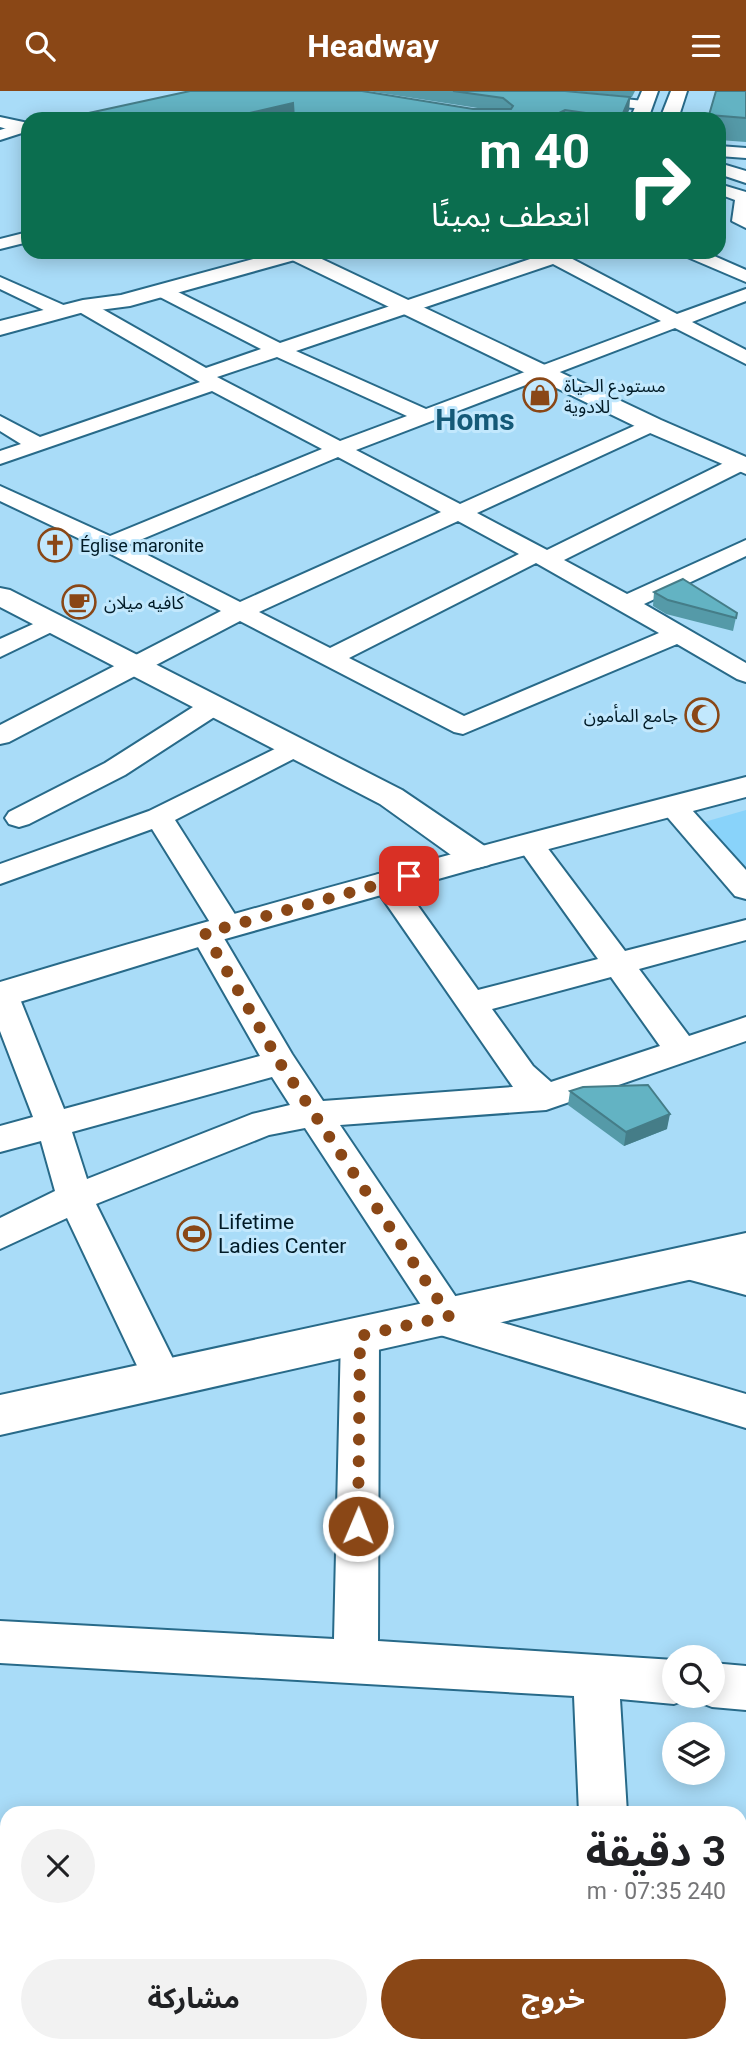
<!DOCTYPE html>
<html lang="ar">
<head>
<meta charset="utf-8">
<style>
	:root { --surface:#fff; --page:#f2f2f2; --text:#202124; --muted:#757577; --accent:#8a4716 }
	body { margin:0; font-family:Roboto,"Noto Sans Arabic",sans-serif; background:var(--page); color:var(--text); direction:rtl; height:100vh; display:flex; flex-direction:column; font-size:26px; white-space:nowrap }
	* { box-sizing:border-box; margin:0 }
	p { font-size:23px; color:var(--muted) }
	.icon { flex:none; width:38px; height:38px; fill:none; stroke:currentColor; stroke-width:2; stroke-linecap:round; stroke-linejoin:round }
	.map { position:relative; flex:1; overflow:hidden; direction:ltr }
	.sheet { position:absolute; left:0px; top:1715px; width:747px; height:247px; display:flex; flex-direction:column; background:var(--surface); border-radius:21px 21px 0 0; box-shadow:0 4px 18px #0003; direction:rtl }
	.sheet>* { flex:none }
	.banner { position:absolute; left:21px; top:21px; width:705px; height:147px; border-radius:21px; box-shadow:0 4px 18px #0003; direction:rtl; background:#0b6e4f; color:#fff; overflow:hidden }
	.buttons { position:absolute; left:662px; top:1554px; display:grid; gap:14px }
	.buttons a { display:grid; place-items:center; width:63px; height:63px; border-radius:50%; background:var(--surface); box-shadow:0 4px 18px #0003; font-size:35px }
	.pin { position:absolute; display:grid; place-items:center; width:60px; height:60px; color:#fff; margin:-30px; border-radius:14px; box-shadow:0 4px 10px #0006 }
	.me { position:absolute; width:77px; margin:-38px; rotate:1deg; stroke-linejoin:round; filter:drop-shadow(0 0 5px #0008) }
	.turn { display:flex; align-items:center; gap:24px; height:147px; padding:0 21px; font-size:32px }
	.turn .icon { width:91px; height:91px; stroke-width:2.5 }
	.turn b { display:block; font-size:49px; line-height:60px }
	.round { display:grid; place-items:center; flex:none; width:74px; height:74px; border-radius:37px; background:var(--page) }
	.headline { display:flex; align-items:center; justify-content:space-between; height:119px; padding:0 21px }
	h1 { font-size:42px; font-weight:700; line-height:52px }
	.cta { display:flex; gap:14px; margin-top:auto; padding:14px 21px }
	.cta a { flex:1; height:80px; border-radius:42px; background:var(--accent); color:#fff; font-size:28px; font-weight:700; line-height:80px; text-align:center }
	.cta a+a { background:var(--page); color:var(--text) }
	header { display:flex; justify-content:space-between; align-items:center; height:91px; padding:0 21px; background:var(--accent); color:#fff; font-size:32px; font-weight:700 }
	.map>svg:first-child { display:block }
</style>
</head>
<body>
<header><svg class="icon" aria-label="menu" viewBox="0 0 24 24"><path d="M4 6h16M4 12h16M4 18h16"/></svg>Headway<svg class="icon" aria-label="search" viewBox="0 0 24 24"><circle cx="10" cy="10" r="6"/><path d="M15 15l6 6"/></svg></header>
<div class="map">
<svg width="746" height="1961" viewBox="0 0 746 1961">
	<rect width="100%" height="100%" fill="#a9dcf8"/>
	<polygon fill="#89d3fa" points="746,719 746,789 694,734"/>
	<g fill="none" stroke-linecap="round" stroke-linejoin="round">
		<defs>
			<g id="minor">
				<polygon points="493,0 545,0 644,10 651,14 644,18 500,4"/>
				<polygon points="23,32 28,34 28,40 0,49 0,39"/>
				<polygon points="719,55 746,57 746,67 719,65"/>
				<polygon points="719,93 746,101 746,137 732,130 735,109 719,103"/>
				<polygon points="28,141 28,151 0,158 0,148"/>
				<path d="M535 161 561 162 677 223 746 198V210L692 231 746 259V273L675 237 356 359 460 413 645 330H659L662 334 659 338 477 422 547 459 732 368H746V378L564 469 627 503 746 449V465L644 513 746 572V591L737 588 677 553 463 643 454 641 240 530 9 651 0 653V634L221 520 101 458 0 410V395L110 445 322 358 212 300 0 373V360L21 353 0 340V325L40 346 200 291 76 219 74 215 76 211H90L206 277 261 258 156 204 153 200 156 196H168L280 252 539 165ZM553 173 661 230 426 318 296 260ZM277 266 407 325 340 350 217 286ZM338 366 441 421 240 511 128 454ZM458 430 519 463 330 557 259 521ZM536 472 659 542 464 625 349 567Z"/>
				<polygon points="682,161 705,161 746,179 746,191 685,165"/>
				<polygon points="0,186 68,216 70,220 68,224 54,224 0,198"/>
				<polygon points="51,525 60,527 63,532 60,537 0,566 0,548"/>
				<polygon points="213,607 222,609 226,615 222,621 125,684 29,733 19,736 9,733 5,727 9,721 105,672 204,609"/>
				<path d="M293 649 303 651 307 657 303 663 175 729 243 836 239 843 228 846 222 844 292 963 323 1010 513 996 376 798 371 791 376 784 386 781 396 784 478 899 598 868 516 753 520 747 530 744 540 747 625 860 746 829V849L639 878 689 945 746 926V950L546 1019 340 1034 466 1221 746 1303V1337L424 1239 418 1228 423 1217 305 1037 269 1044 96 1113 183 1288 177 1300 163 1305 149 1300 67 1127 0 1158V1127L55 1100 41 1050 0 1061V1035L33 1026 0 940V892L13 895 18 903 64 1018 260 965 190 842 194 835 205 832 211 833 152 738 0 793V773L149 720ZM611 886 660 955 551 991 533 975 492 918ZM272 986 290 1014 252 1023 87 1088 72 1041Z"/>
				<polygon points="673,706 683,709 746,779 746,808 735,805 663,721 659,715 663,709"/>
				<polygon points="685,1158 746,1174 746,1204 672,1184 667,1173 672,1162"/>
				<polygon points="360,1229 374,1234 379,1245 378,1550 674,1569 674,1605 690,1607 674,1613 620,1608 627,1722 579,1722 574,1605 0,1572 0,1530 334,1548 341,1245 346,1234"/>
				<polygon points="712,1572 746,1575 746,1619 712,1616 696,1610 694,1605 712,1605"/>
				<polygon points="0,1858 7,1859 7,1909 0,1908"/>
				<polygon points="740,1906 746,1906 746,1958 733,1955 740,1955"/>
				<polygon points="396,1955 448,1955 447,1961 395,1961"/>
			</g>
			<g id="tertiary">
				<polygon points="0,26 28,32 28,44 0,36"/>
				<polygon points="286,161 307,161 661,329 746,366 746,383 643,339 288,167"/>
				<polygon points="0,497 10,499 402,699 489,758 494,766 489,774 477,777 465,774 380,713 0,516"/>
			</g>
			<g id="secondary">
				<polygon points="642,0 658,0 648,28 630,28"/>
				<polygon points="671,0 687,0 678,28 660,28"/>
				<polygon points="719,72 746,80 746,92 719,83"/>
				<polygon points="279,161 312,161 309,165 130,215 84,221 0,244 0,230 83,209 121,204"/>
				<path d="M746 686V706L488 774 218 850 0 917V891C247 817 496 750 746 686Z"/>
				<polygon points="746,1142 746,1176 0,1344 0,1304"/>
			</g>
		</defs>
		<use href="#minor" stroke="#286a89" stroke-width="4"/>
		<use href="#tertiary" stroke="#286a89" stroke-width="4"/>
		<use href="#secondary" stroke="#286a89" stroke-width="4"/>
		<use href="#minor" fill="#fff" fill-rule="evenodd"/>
		<use href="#tertiary" fill="#fff" fill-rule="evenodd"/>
		<use href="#secondary" fill="#fff" fill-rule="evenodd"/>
	</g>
	<g fill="#559aa8">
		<polygon points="368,0 565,0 630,6 629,19 625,28 293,28 293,25 281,28 76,28 75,25 484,18"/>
		<polygon points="571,0 635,0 632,6"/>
		<polygon points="746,0 746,51 719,49 719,28 708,28 709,24"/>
		<polygon points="654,501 737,522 733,540 666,523 653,515"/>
		<polygon points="570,1000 667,1038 624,1055 568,1014"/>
	</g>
	<g fill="#457d88">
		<polygon points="630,6 629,19 625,28 621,28"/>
		<polygon points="293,12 293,25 281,28 224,28"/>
		<polygon points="565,19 565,28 547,28"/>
		<polygon points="670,1023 667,1038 624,1055 626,1041"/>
	</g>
	<g fill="#63b3c3" stroke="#457d88" stroke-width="2">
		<polygon points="190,0 362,0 473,18 511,18 513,15 503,7 453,0 565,0 630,6 621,27 565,19 547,28 294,28 293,12 224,28 80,28 75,25"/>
		<polygon points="716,0 746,0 746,27 709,24"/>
		<polygon points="683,488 737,522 736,527 668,509 654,501"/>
		<polygon points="648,994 670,1023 626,1041 570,1000 583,996"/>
	</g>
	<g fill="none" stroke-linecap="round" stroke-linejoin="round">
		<polyline stroke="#8a4716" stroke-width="12" stroke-dasharray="0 21.6" points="358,1435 360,1245 449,1225 280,972 205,842 409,785"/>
	</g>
	<defs>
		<symbol id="shop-ring" viewBox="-11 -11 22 22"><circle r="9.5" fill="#c2e8fd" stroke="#8a4716" stroke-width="1.5"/><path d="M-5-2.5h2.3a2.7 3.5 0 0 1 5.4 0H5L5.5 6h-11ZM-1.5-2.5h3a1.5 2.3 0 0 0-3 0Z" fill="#8a4716"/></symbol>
		<symbol id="church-ring" viewBox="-11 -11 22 22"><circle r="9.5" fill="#c2e8fd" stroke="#8a4716" stroke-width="1.5"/><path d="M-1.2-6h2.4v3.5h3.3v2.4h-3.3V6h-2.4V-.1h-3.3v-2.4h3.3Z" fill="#8a4716"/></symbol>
		<symbol id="cafe-ring" viewBox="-11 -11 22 22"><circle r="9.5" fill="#c2e8fd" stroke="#8a4716" stroke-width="1.5"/><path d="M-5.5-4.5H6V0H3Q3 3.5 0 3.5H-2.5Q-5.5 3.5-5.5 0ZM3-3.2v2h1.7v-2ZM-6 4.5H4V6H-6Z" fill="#8a4716"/></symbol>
		<symbol id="mosque-ring" viewBox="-11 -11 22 22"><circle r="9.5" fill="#c2e8fd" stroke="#8a4716" stroke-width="1.5"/><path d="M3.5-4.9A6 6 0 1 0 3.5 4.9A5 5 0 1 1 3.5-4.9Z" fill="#8a4716"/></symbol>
		<symbol id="stadium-ring" viewBox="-11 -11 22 22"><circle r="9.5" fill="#c2e8fd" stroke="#8a4716" stroke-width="1.5"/><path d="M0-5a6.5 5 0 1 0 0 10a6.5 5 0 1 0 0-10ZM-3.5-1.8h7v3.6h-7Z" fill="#8a4716"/></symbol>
	</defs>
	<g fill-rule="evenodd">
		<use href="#shop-ring" x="521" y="285" width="38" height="38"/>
		<use href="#church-ring" x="36" y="435" width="38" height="38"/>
		<use href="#cafe-ring" x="60" y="492" width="38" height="38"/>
		<use href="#mosque-ring" x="683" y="605" width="38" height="38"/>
		<use href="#stadium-ring" x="175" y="1124" width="38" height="38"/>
	</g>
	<g text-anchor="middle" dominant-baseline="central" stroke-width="6" stroke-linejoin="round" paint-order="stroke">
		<g font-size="18" fill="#011b27" stroke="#c2e8fd" text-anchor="start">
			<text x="564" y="294">مستودع الحياة<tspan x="564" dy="21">للادوية</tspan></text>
			<text x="80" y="454">Église maronite</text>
			<text x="104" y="511">كافيه ميلان</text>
			<text x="678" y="624" text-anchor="end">جامع المأمون</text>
		</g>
		<g font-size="21" fill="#011b27" stroke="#c2e8fd" text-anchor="start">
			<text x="218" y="1131">Lifetime<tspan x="218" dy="24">Ladies Center</tspan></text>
		</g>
		<g font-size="30" font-weight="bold" fill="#145a78" stroke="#c2e8fd">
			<text x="475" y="328">Homs</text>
		</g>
	</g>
</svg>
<div class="buttons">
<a><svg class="icon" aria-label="search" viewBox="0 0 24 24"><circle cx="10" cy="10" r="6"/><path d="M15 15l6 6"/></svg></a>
<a><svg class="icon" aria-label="layers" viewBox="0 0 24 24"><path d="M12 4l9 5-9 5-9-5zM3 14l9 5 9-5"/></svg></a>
</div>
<div class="pin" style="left:409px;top:785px;background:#d93025"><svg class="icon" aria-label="arrive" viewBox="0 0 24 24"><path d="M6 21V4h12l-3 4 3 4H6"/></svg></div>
<svg class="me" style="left:358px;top:1435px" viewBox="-20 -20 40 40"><circle r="17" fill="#8a4716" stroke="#fff" stroke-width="3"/><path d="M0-11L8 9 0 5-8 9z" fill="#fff"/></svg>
<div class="banner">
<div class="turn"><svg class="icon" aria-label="right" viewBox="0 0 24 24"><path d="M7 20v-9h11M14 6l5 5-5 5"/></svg><div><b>40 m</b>انعطف يمينًا</div></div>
</div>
<section class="sheet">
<div class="headline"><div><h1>3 دقيقة</h1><p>240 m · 07:35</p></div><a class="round"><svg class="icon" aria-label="close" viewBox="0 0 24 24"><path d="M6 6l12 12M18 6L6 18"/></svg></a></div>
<div class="cta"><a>خروج</a><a>مشاركة</a></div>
</section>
</div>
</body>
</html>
